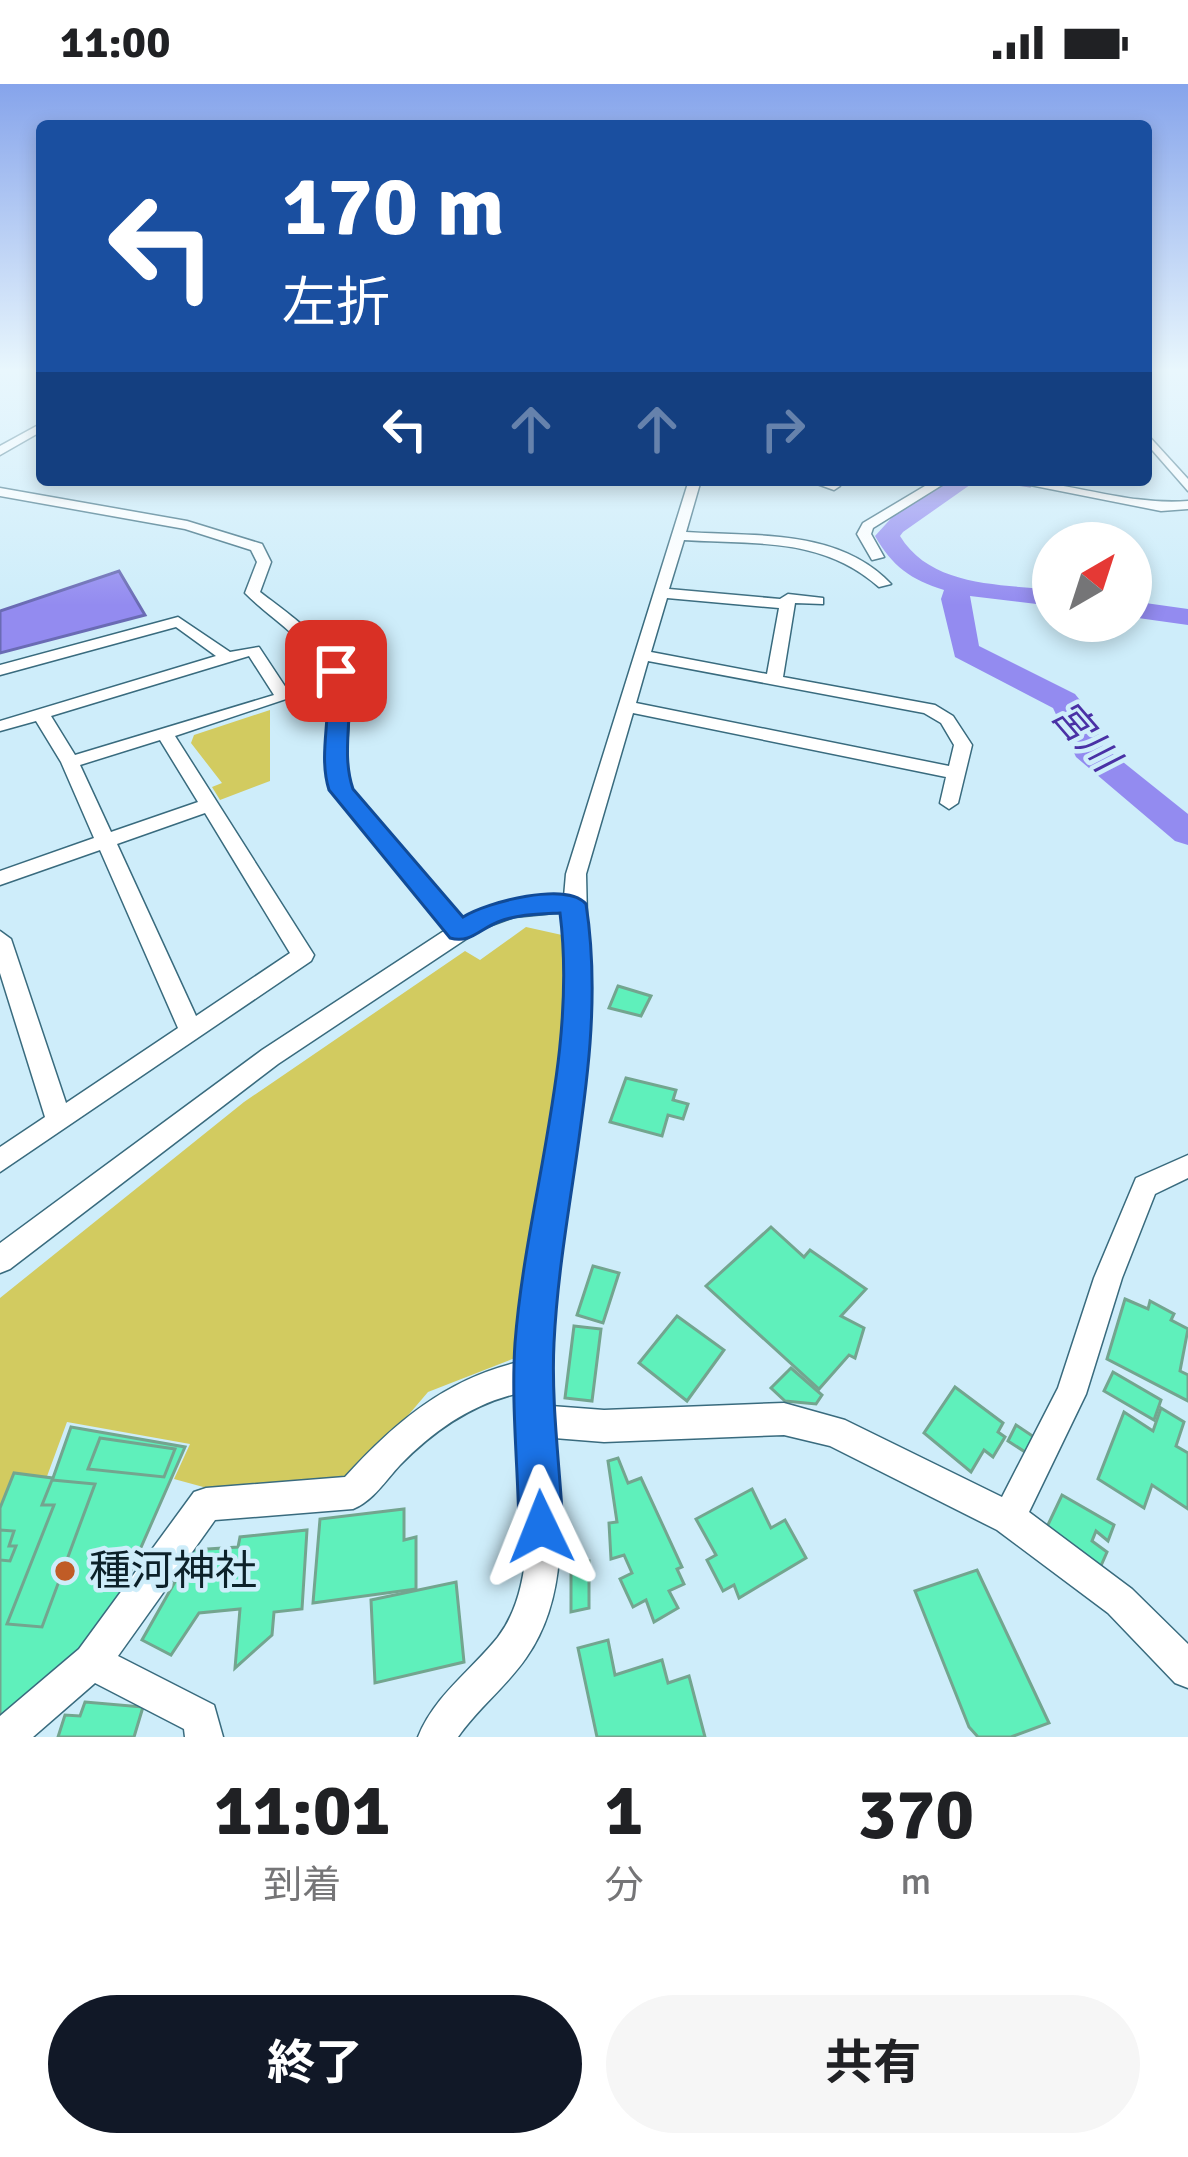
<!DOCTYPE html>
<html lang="ja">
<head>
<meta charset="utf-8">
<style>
	:root { --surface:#fff; --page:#f6f6f6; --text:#202124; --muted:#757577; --accent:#111827 }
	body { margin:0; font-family:Signika,"Noto Sans JP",sans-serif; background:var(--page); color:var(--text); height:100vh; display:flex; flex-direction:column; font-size:45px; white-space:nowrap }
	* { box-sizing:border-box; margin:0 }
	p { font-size:39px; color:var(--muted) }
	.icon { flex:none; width:66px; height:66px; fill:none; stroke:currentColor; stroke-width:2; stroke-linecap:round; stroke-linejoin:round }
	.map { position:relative; height:1653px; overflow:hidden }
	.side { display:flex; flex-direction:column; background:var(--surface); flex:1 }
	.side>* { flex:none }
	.top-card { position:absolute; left:36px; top:36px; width:1116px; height:366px; border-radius:12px; box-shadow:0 6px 18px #0003; background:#1a4fa0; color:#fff; overflow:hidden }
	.needle { width:78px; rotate:39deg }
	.fabs { position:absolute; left:1032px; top:438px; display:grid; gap:24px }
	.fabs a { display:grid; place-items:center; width:120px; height:120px; border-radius:50%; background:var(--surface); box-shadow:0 6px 18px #0003; font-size:60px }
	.pin { position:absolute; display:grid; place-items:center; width:102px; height:102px; color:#fff; margin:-51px; border-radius:24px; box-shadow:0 6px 18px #0006 }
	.me { position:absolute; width:132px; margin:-66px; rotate:358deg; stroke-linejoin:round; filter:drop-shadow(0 0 9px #0008) }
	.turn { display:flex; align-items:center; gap:42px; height:252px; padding:0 48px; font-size:54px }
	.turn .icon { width:156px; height:156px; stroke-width:2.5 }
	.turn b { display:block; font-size:84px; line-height:102px }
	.lanes { display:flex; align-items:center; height:114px; padding:0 48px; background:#0003; justify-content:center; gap:60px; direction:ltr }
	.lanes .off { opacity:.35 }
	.eta { display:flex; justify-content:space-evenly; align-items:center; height:204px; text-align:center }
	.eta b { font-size:72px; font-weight:700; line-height:84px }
	.button { display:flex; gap:24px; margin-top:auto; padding:24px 48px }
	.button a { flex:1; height:138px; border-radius:72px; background:var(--accent); color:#fff; font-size:48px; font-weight:700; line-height:138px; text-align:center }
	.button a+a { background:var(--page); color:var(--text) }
	.status { display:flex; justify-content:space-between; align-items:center; height:84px; padding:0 60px; background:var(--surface); direction:ltr }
	.status svg { height:33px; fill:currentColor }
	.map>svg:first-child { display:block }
</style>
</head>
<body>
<div class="status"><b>11:00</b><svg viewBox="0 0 49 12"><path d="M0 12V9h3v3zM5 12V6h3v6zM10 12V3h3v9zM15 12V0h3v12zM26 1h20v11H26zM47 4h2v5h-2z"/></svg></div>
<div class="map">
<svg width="1188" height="1653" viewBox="0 0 1188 1653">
	<rect width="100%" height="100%" fill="#ceedfa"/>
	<g fill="#d2cb60">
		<polygon points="270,626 270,697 220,716 212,703 222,699 191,659 194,651"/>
		<polygon points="526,843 571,853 564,961 520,1272 428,1308 352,1397 229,1410 174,1395 190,1360 67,1338 0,1520 0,1214 244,1018 465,867 480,876"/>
	</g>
	<polygon fill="#938bf0" stroke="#6a6bb4" stroke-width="3" points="119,487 145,531 0,569 0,527"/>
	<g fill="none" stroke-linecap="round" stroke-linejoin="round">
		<polyline stroke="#6a6bb4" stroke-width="3" points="990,396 1030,402"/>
		<g fill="#938bf0" fill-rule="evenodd">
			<path d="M952 396H977L903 448 900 452C931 503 1000 500 1053 506V522L970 512 979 562 1075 610 1092 631 1103 662 1188 730V761L1175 757 1076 673 1053 624 955 573 941 515 944 506C911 496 892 482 875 452L895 430Z"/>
			<polygon points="1131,517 1188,525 1188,541 1131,533"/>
		</g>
	</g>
	<g fill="#5ff0bb" stroke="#73a58f" stroke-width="3">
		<polygon points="618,902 651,912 641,932 609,924"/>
		<polygon points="626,994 676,1006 673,1016 688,1020 683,1035 668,1031 662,1052 610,1038"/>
		<polygon points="771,1143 804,1173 810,1166 866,1205 841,1232 864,1244 855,1274 849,1271 819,1305 706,1202"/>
		<polygon points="593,1182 619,1189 603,1239 577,1231"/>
		<polygon points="1125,1215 1148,1225 1150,1217 1174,1230 1171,1236 1188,1245 1180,1287 1188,1291 1188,1317 1107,1275"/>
		<polygon points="677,1232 724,1266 687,1317 639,1279"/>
		<polygon points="574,1242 601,1245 592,1317 565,1314"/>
		<polygon points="791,1284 822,1311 816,1320 785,1317 771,1304"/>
		<polygon points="1113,1288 1161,1316 1154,1336 1104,1307"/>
		<polygon points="955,1303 1003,1339 998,1348 1005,1353 993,1373 984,1366 971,1388 924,1349"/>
		<polygon points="1161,1324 1184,1338 1176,1362 1188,1369 1188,1425 1152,1401 1144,1424 1098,1395 1124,1328 1153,1347"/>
		<polygon points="1016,1341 1043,1359 1036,1375 1008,1357"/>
		<polygon points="71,1343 185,1363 103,1550 0,1648 0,1424 14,1389 53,1394"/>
		<polygon points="100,1354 175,1365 164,1393 88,1385"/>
		<polygon points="618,1374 628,1399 641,1394 682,1483 677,1485 684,1500 669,1507 678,1524 654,1538 646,1516 633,1523 620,1495 632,1489 624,1471 611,1475 609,1439 617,1438 608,1377"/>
		<polygon points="52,1396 95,1400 42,1543 7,1540 54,1421 42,1421"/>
		<polygon points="752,1405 771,1444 785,1436 806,1474 739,1514 734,1501 723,1507 707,1476 716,1471 696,1435"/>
		<polygon points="1062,1411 1114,1441 1108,1457 1096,1447 1092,1457 1107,1468 1100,1484 1046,1445"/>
		<polygon points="404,1425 404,1456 416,1453 416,1505 313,1519 320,1435"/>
		<polygon points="0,1446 14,1447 9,1462 16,1462 10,1477 0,1476"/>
		<polygon points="307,1446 302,1525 274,1528 272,1551 235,1584 240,1525 199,1529 171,1571 142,1556 193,1466 238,1463 240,1453"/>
		<polygon points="571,1476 589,1477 589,1524 571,1528"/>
		<polygon points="977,1486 1049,1639 1011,1653 978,1653 969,1643 915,1507"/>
		<polygon points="456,1498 464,1578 375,1599 371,1516"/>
		<polygon points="608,1556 615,1591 662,1576 668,1599 689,1592 705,1653 597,1653 578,1564"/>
		<polygon points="85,1618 143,1623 134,1653 58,1653 65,1631 80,1632"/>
	</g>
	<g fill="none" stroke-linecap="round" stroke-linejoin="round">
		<defs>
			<g id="minor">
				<polygon points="42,339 42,347 0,371 0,362"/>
				<polygon points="1146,349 1188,395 1188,407 1146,359"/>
				<path d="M689 396H701L686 448C756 453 838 444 891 500L879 503C821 452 755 461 684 456L669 505 780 515 788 510 823 514V520L795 519 783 593 935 621 953 632 972 661 958 719 949 725 940 719 946 693 633 629 586 790 589 925 552 1218 549 1260 551 1322 604 1326 784 1319 845 1336 1002 1413 1058 1304 1094 1194 1136 1094 1188 1071V1094L1155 1110 1122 1194 1086 1310 1029 1428 1132 1505 1188 1560V1604L1175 1599 1108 1529 997 1446 830 1362 784 1351 604 1358 554 1354C561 1427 571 1510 526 1574 506 1603 478 1624 458 1653H418C435 1611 471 1587 498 1553 545 1491 522 1381 519 1309 472 1320 434 1346 400 1381 386 1396 373 1417 353 1425L215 1436 118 1572 214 1621 223 1653H185L184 1645 95 1599 33 1653H0V1632L79 1565 194 1408 206 1404 345 1393C394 1339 446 1295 519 1278 521 1173 550 1070 562 966 568 919 565 874 564 828L514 833 481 845 278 980 10 1185 0 1189V1159L262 966 447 845 332 707C325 681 330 659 331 633 336 569 283 547 245 509L257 478 251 466 185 445 0 412V404L187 437 262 460 271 478 260 508C302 540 351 572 349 631 348 657 343 680 350 706L463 836 514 818 564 813 566 790ZM667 514 779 524 767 590 651 568ZM648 577 924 629 941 639 954 661 949 682 636 619Z"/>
				<polygon points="806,396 826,396 840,402 834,406"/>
				<polygon points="935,396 950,396 873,444 871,450 884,473 872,476 857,450 863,439"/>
				<path d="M1005 396C1067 396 1126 422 1188 417V425L1161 427Z"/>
				<path d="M178 533 230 568 259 563 292 613 175 652 314 871 311 877 0 1088V1063L45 1033 0 889V847L11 855 66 1019 178 944 100 766 0 801V787L94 754 61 678 36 637 0 647V637L216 572 176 543 0 591V581ZM249 572 274 611 75 671 51 632ZM160 656 198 718 111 748 80 681ZM205 729 290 869 196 932 117 760Z"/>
			</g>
		</defs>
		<use href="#minor" stroke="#396b7e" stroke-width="3"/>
		<use href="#minor" fill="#fff" fill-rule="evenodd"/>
	</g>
	<linearGradient id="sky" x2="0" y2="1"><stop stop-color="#86a4eb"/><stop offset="0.55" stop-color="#e9f7fd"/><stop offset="1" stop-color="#e9f7fd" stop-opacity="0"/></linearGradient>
	<rect width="1188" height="521" fill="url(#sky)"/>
	<path fill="#1a73e8" stroke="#114b97" stroke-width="3" d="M336 581 347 587C355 627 340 667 353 705L463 833C487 818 567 797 586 820 609 966 561 1113 554 1259 551 1320 560 1383 563 1443L556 1459 541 1465 526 1459 519 1443C518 1383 511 1319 515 1259 526 1117 578 972 560 829 539 830 518 830 498 838 480 845 470 860 450 854L329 706C317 668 334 628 325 587Z"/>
	<circle fill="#c05c26" stroke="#ceedfa" stroke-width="4.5" cx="65" cy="1487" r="12"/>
	<g text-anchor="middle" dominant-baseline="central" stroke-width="9" stroke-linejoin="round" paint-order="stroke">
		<g font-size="39" font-style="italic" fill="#4a31a5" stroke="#ceedfa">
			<text transform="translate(1085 652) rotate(49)">宮川</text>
		</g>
		<g font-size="42" fill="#0c2129" stroke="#ceedfa" text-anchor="start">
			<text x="89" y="1487">種河神社</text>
		</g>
	</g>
</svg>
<div class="fabs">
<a><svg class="needle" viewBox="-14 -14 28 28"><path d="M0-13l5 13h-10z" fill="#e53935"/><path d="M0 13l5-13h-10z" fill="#757577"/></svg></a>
</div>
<div class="pin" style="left:336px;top:587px;background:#d93025"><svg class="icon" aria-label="arrive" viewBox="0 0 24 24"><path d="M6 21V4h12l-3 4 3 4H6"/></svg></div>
<svg class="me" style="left:541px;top:1443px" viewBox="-20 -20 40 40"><path d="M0-17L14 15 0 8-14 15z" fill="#1a73e8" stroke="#fff" stroke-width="4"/></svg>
<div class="top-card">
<div class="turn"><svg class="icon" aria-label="left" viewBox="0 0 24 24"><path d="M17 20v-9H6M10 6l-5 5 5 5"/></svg><div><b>170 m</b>左折</div></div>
<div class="lanes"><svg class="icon" aria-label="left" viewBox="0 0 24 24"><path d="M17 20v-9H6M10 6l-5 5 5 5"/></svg><svg class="icon off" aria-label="ahead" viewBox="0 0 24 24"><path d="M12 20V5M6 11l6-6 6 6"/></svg><svg class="icon off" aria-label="ahead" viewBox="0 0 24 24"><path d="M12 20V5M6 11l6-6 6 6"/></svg><svg class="icon off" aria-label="right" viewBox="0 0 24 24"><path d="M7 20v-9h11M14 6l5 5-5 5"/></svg></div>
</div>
</div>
<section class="side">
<div class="eta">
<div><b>11:01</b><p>到着</p></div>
<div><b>1</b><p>分</p></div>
<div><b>370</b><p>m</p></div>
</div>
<div class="button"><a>終了</a><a>共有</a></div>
</section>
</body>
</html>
